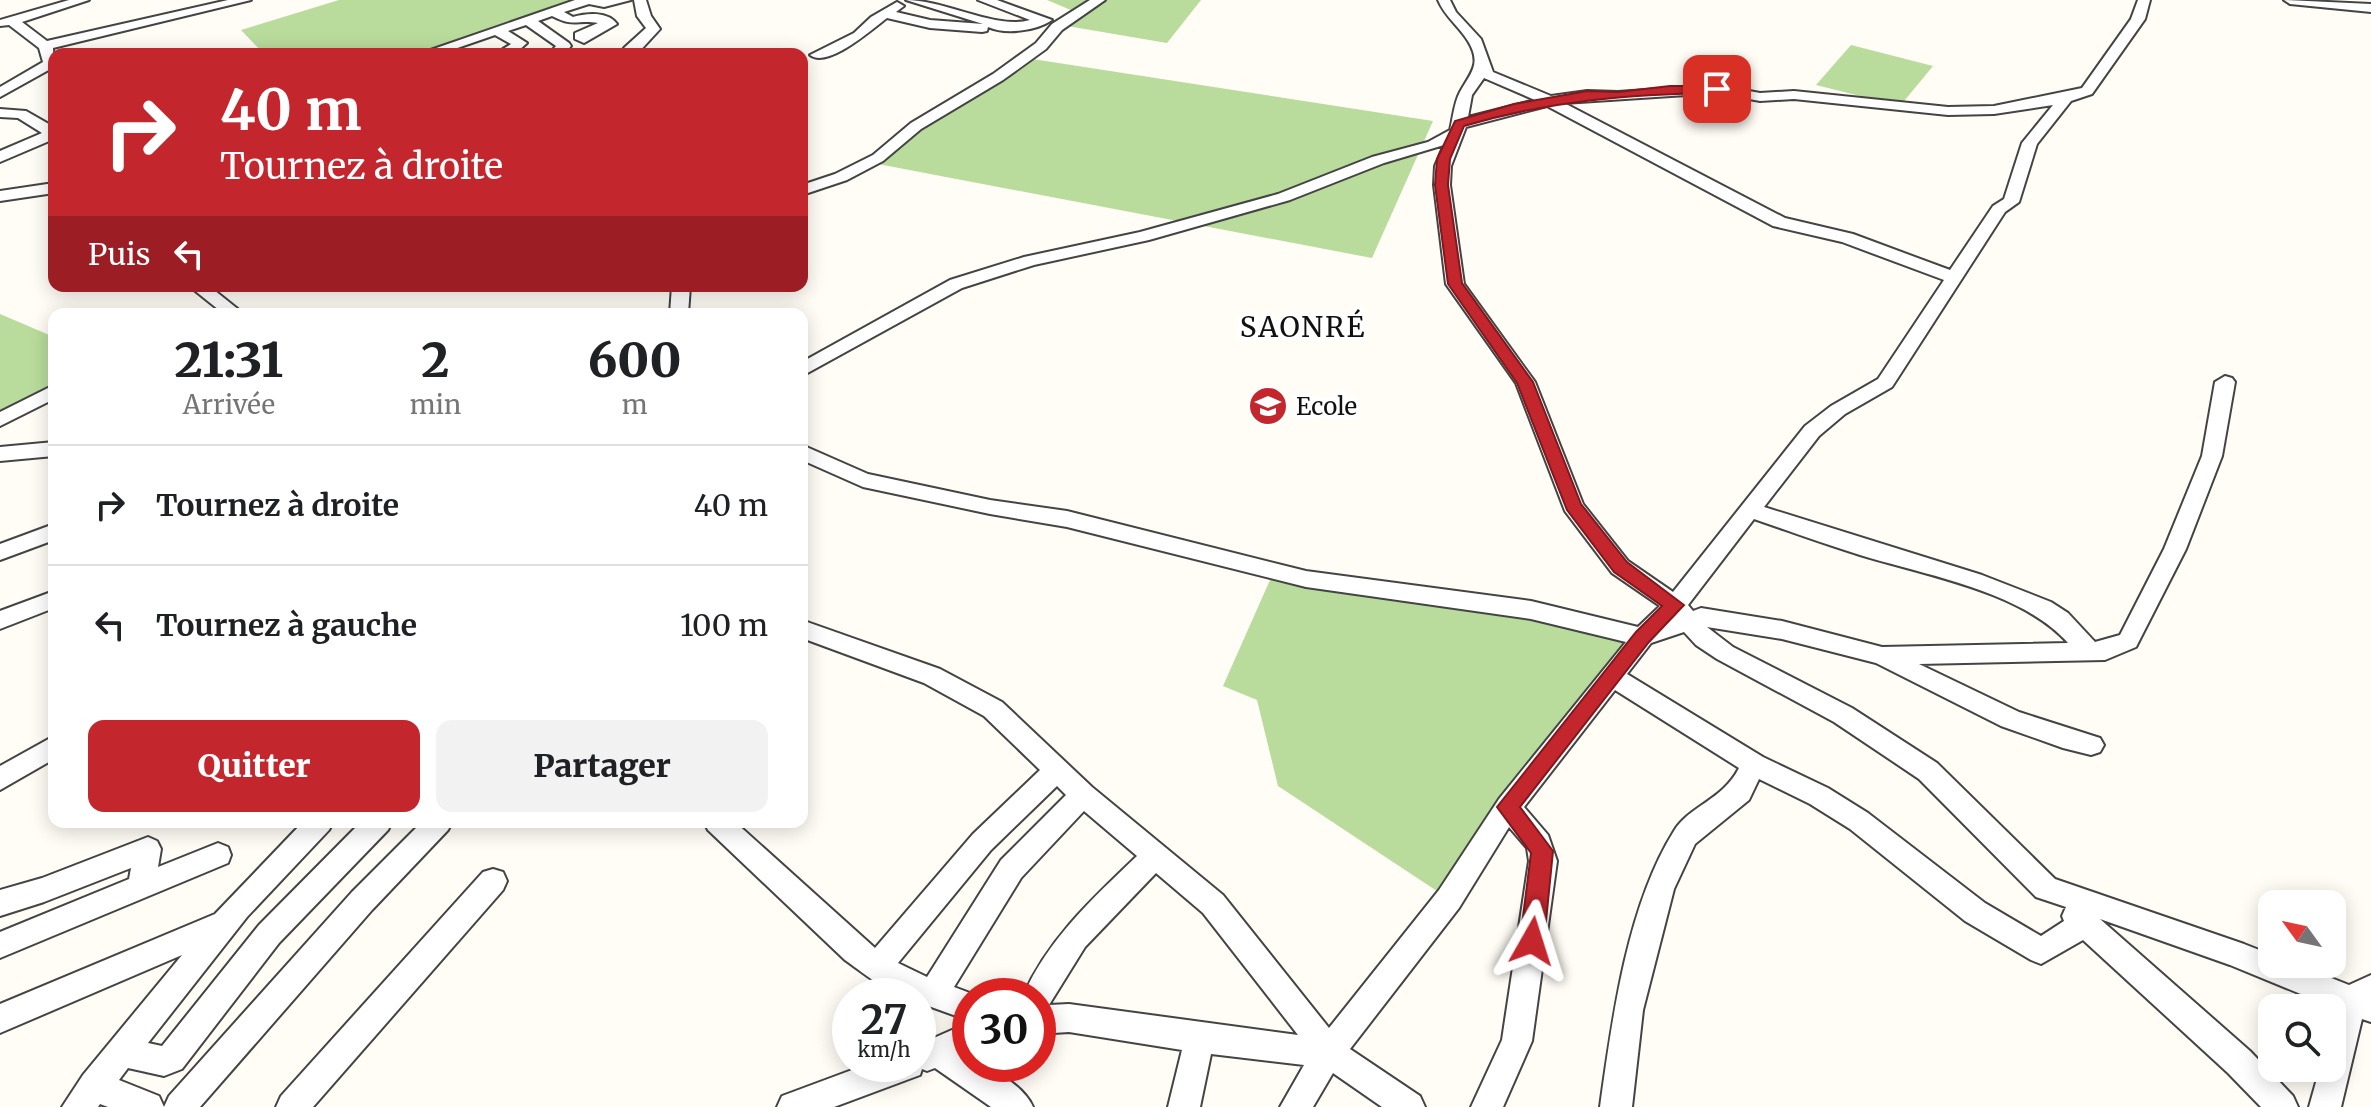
<!DOCTYPE html>
<html lang="fr">
<head>
<meta charset="utf-8">
<style>
	:root { --surface:#fff; --page:#f2f2f2; --text:#202124; --muted:#757577; --line:#e0e0e0; --accent:#c4262e }
	body { margin:0; font-family:Merriweather,serif; background:var(--page); color:var(--text); height:100vh; display:flex; flex-direction:column; font-size:30px; white-space:nowrap }
	* { box-sizing:border-box; margin:0 }
	p { font-size:26px; color:var(--muted) }
	.icon { flex:none; width:44px; height:44px; fill:none; stroke:currentColor; stroke-width:2; stroke-linecap:round; stroke-linejoin:round }
	.map { position:relative; flex:1; overflow:hidden }
	.details { position:absolute; left:48px; top:308px; width:760px; height:520px; display:flex; flex-direction:column; background:var(--surface); border-radius:16px; box-shadow:0 4px 20px #0003 }
	.details>* { flex:none }
	.hud { position:absolute; left:48px; top:48px; width:760px; height:244px; border-radius:16px; box-shadow:0 4px 20px #0003; background:#c4262e; color:#fff; overflow:hidden }
	.needle { width:52px; rotate:303deg }
	.fabs { position:absolute; left:2258px; top:890px; display:grid; gap:16px }
	.fabs a { display:grid; place-items:center; width:88px; height:88px; border-radius:16px; background:var(--surface); box-shadow:0 4px 20px #0003; font-size:40px }
	.speed { position:absolute; left:832px; top:978px; display:flex; gap:16px; font-size:40px; font-weight:700; text-align:center }
	.speed>* { display:grid; place-content:center; width:104px; height:104px; border-radius:50%; background:var(--surface); box-shadow:0 4px 20px #0003; line-height:1 }
	.speed small { font-size:20px; font-weight:400 }
	.speed .limit { border:12px solid #d22; background:#fff; color:#111 }
	.pin { position:absolute; display:grid; place-items:center; width:68px; height:68px; color:#fff; margin:-34px; border-radius:16px; box-shadow:0 4px 12px #0006 }
	.me { position:absolute; width:88px; margin:-44px; rotate:6deg; stroke-linejoin:round; filter:drop-shadow(0 0 6px #0008) }
	.turn { display:flex; align-items:center; gap:28px; height:168px; padding:0 40px; font-size:36px }
	.turn .icon { width:104px; height:104px; stroke-width:2.5 }
	.turn b { display:block; font-size:56px; line-height:68px }
	.then { display:flex; align-items:center; height:76px; padding:0 40px; background:#0003; gap:16px; font-size:30px }
	.eta { display:flex; justify-content:space-evenly; align-items:center; height:136px; text-align:center }
	.eta b { font-size:48px; font-weight:800; line-height:56px }
	.primary-button { display:flex; gap:16px; margin-top:auto; padding:16px 40px }
	.primary-button a { flex:1; height:92px; border-radius:16px; background:var(--accent); color:#fff; font-size:32px; font-weight:800; line-height:92px; text-align:center }
	.primary-button a+a { background:var(--page); color:var(--text) }
	ul { padding:0; list-style:none }
	li { display:flex; align-items:center; gap:24px; height:120px; padding:0 40px; border-top:2px solid var(--line) }
	li div { flex:1 }
	li b { display:block; font-size:30px }
	li em { font-style:normal }
	.map>svg:first-child { display:block }
</style>
</head>
<body>
<div class="map">
<svg width="2371" height="1107" viewBox="0 0 2371 1107">
	<rect width="100%" height="100%" fill="#fffdf5"/>
	<g fill="#b9dc9c">
		<polygon points="339,0 586,0 420,54 264,54 241,30"/>
		<polygon points="1047,0 1201,0 1167,43 1061,25 1078,13"/>
		<polygon points="1851,45 1933,66 1900,106 1816,85"/>
		<polygon points="1026,58 1433,121 1372,258 878,164 901,139"/>
		<polygon points="0,314 54,337 54,388 0,415"/>
		<polygon points="1274,571 1643,637 1449,899 1278,786 1257,700 1223,686"/>
	</g>
	<g fill="none" stroke-linecap="round" stroke-linejoin="round">
		<defs>
			<g id="minor">
				<polygon points="69,0 89,0 22,22 47,41 228,0 251,0 53,48 54,67 0,97 0,87 43,62 39,48 9,25 0,26 0,20"/>
				<path d="M575 0H631L604 7 589 4 564 12 573 17C586 13 608 11 617 24L584 43 575 39V33L598 23C577 19 575 28 552 16L538 21 569 43 571 46 564 54H549L556 46 526 25 508 31 527 43 518 51 521 54H502L503 49 511 44 495 35 440 54H419Z"/>
				<polygon points="634,0 646,0 651,16 660,29 637,54 623,54 624,48 646,28 637,16"/>
				<path d="M906 0C945 0 997 30 1030 20L978 0H997L1052 20C1036 31 1005 35 988 27L987 31 982 32 930 28 887 18C872 29 828 69 810 55L854 33 871 17 897 2 904 6 896 12 930 20 983 24Z"/>
				<polygon points="1090,0 1105,0 1062,30 1046,49 1003,80 921,129 883,161 847,180 802,195 802,185 835,174 873,155 911,123 993,74 1036,43 1052,24"/>
				<path d="M1438 0H1450L1456 12 1481 39 1493 72 1551 96 1587 91 1618 92 1717 85 1760 93 1794 91 1948 107 1994 106 2082 88 2131 19 2138 0H2150L2145 19 2092 94 2071 101 2037 144 2019 202 2005 212 1892 387 1845 414 1819 436 1764 507 1982 575 2051 602 2068 613 2095 642 2120 635 2164 549 2202 456 2215 382 2225 376 2232 378 2235 382 2222 456 2186 549 2136 647 2105 660 1919 664 2019 712 2100 738 2104 745 2100 752 2091 755 2063 748 2001 726 1876 663 1782 639 1707 627 1733 647 1852 708 1937 763 2055 879 2244 944 2272 955V964H2296L2349 985 2371 975V1022L2362 1019 2341 1107H2309L2320 1068H2332V1020L2335 1008 2230 965 2100 919 2250 1051 2293 1096 2298 1107H2261L2228 1073 2083 940 2041 964 2031 960 1965 921 1850 829 1810 804 1759 779 1749 800 1695 844 1674 889 1643 1010 1632 1107H1600C1612 1020 1627 906 1674 831 1689 806 1723 800 1739 768L1615 690 1524 807 1548 835 1557 861 1532 1041 1503 1107H1471L1502 1040 1529 861 1527 848 1509 827 1459 908 1350 1049 1420 1096 1425 1107H1382L1333 1073 1313 1107H1280L1304 1065 1211 1054 1200 1107H1168L1182 1050 1069 1032 1038 1034V996H1023C1048 939 1093 898 1137 856L1084 811 1021 878 954 987 978 996H970V1021L923 1004 918 1002V996C889 996 868 976 845 960L708 830 704 822H735L875 948 973 834 1040 770 984 716 924 683 802 638V620L810 623 940 669 1002 702 1092 787 1223 895 1329 1028 1439 890 1499 799 1626 642 1531 619 1306 587 1067 527 990 514 863 487 802 460V445L868 474 990 500 1067 511 1306 571 1531 601 1638 627 1660 606 1612 573 1565 511 1516 383 1446 284 1434 185 1435 166 1444 145 1384 163 1290 200 1149 240 1034 265 962 288 802 376V362L950 280 1024 257 1140 232 1278 194 1372 157 1428 142 1450 130C1453 118 1454 103 1460 92 1471 72 1482 64 1468 41 1459 26 1445 17 1438 0ZM1484 78 1535 100 1468 117 1472 95ZM1717 93 1760 101 1794 99 1948 115 1994 114 2053 105 2022 143 2004 199 1993 206 1950 270 1853 234 1785 218 1564 103ZM1547 106 1773 226 1842 242 1944 280 1878 379 1831 406 1805 426 1673 592 1628 561 1583 504 1535 382 1464 284 1450 185 1451 166 1466 127ZM1754 519C1789 531 1824 544 1860 555 1925 575 2022 591 2068 643L1882 647 1782 621 1701 608 1693 611 1688 605ZM1684 632 1696 645 1717 659 1834 722 1919 779 2036 897 2066 907 2062 916 2064 921 2041 936 1985 903 1868 813 1828 788 1763 757 1627 674 1651 643ZM1057 786 1066 795 1001 860 927 977 898 963 991 850ZM1156 873 1203 913 1298 1035 1069 1004 1049 1005 1085 947Z"/>
				<polygon points="2284,0 2371,4 2371,12 2290,4"/>
				<polygon points="0,109 26,111 54,127 54,139 0,162 0,151 42,133 18,118 0,117"/>
				<polygon points="54,183 54,193 0,201 0,191"/>
				<polygon points="189,286 209,286 244,314 224,314"/>
				<polygon points="672,286 690,286 688,314 670,314"/>
				<polygon points="54,385 54,399 0,426 0,412"/>
				<polygon points="54,442 54,456 0,461 0,447"/>
				<polygon points="54,524 54,540 0,560 0,544"/>
				<polygon points="54,591 54,608 0,629 0,611"/>
				<polygon points="54,736 54,759 0,790 0,766"/>
				<polygon points="303,822 333,822 329,830 247,917 148,1043 162,1046 259,925 361,822 392,822 388,830 279,943 182,1069 164,1076 128,1068 119,1080 159,1096 164,1107 108,1107 100,1104 98,1107 62,1107 83,1075 182,955 0,1033 0,1004 215,914"/>
				<polygon points="422,822 452,822 448,830 372,910 200,1107 164,1107 169,1096 352,892"/>
				<polygon points="148,837 157,841 161,849 158,867 218,843 228,847 231,855 228,863 0,958 0,932 129,879 131,868 44,902 0,916 0,890 42,878"/>
				<polygon points="493,869 503,872 507,881 503,890 313,1107 276,1107 281,1096 483,872"/>
				<path d="M970 1022V1052L967 1054 970 1056V1064C991 1064 1025 1088 1033 1107H991L935 1068 927 1071 922 1069 920 1075 834 1107H777L782 1096 868 1064H918V1045Z"/>
			</g>
		</defs>
		<use href="#minor" stroke="#444" stroke-width="4"/>
		<use href="#minor" fill="#fff" fill-rule="evenodd"/>
	</g>
	<path fill="#c4262e" stroke="#7f191e" stroke-width="2" d="M1670 86H1717L1723 89 1717 93C1630 94 1548 101 1464 126L1450 159 1448 185 1462 283 1533 382 1581 504 1627 562 1684 605 1649 642 1520 807 1553 851 1544 941 1540 948 1532 952 1524 948 1520 941 1531 853 1497 807 1636 632 1662 606 1614 572 1567 510 1517 383 1448 284 1435 185 1437 159 1455 121 1514 104 1587 91 1618 92Z"/>
	<defs>
		<symbol id="school-disc" viewBox="-11 -11 22 22"><circle r="9.5" fill="#c4262e" stroke="#fff"/><path d="M0-5L7-2L0 1L-7-2ZM-4 1L0 2.5L4 1V4Q0 6-4 4Z" fill="#fff"/></symbol>
	</defs>
	<g fill-rule="evenodd">
		<use href="#school-disc" x="1246" y="384" width="44" height="44"/>
	</g>
	<g text-anchor="middle" dominant-baseline="central" stroke-width="8" stroke-linejoin="round" paint-order="stroke">
		<g font-size="24" fill="#111" stroke="#fff" text-anchor="start">
			<text x="1296" y="406">Ecole</text>
		</g>
		<g font-size="28" letter-spacing="2" fill="#111" stroke="#fff">
			<text x="1303" y="327">SAONRÉ</text>
		</g>
	</g>
</svg>
<div class="fabs">
<a><svg class="needle" viewBox="-14 -14 28 28"><path d="M0-13l5 13h-10z" fill="#e53935"/><path d="M0 13l5-13h-10z" fill="#757577"/></svg></a>
<a><svg class="icon" aria-label="search" viewBox="0 0 24 24"><circle cx="10" cy="10" r="6"/><path d="M15 15l6 6"/></svg></a>
</div>
<div class="speed"><div>27<small>km/h</small></div><div class="limit">30</div></div>
<div class="pin" style="left:1717px;top:89px;background:#d93025"><svg class="icon" aria-label="arrive" viewBox="0 0 24 24"><path d="M6 21V4h12l-3 4 3 4H6"/></svg></div>
<svg class="me" style="left:1532px;top:941px" viewBox="-20 -20 40 40"><path d="M0-17L14 15 0 8-14 15z" fill="#c4262e" stroke="#fff" stroke-width="4"/></svg>
<div class="hud">
<div class="turn"><svg class="icon" aria-label="right" viewBox="0 0 24 24"><path d="M7 20v-9h11M14 6l5 5-5 5"/></svg><div><b>40 m</b>Tournez à droite</div></div>
<div class="then">Puis<svg class="icon" aria-label="left" viewBox="0 0 24 24"><path d="M17 20v-9H6M10 6l-5 5 5 5"/></svg></div>
</div>
<section class="details">
<div class="eta">
<div><b>21:31</b><p>Arrivée</p></div>
<div><b>2</b><p>min</p></div>
<div><b>600</b><p>m</p></div>
</div>
<ul>
<li><svg class="icon" aria-label="right" viewBox="0 0 24 24"><path d="M7 20v-9h11M14 6l5 5-5 5"/></svg><div><b>Tournez à droite</b></div><em>40 m</em></li>
<li><svg class="icon" aria-label="left" viewBox="0 0 24 24"><path d="M17 20v-9H6M10 6l-5 5 5 5"/></svg><div><b>Tournez à gauche</b></div><em>100 m</em></li>
</ul>
<div class="primary-button"><a>Quitter</a><a>Partager</a></div>
</section>
</div>
</body>
</html>
